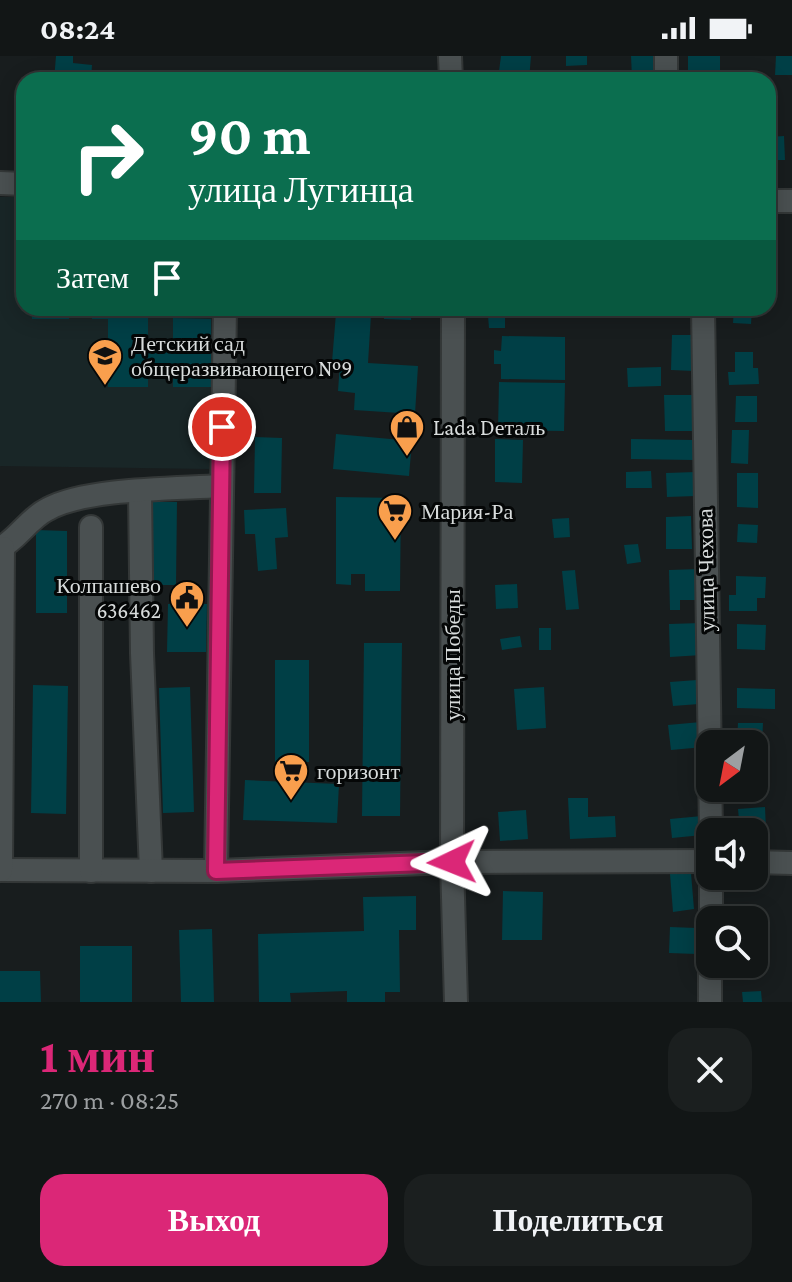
<!DOCTYPE html>
<html lang="ru">
<head>
<meta charset="utf-8">
<style>
	:root { --surface:#121616; --page:#1b1f1f; --text:#f1f3f6; --muted:#9c9fa1; --line:#313535; --accent:#db2777 }
	body { margin:0; font-family:"Crimson Pro",serif; background:var(--page); color:var(--text); height:100vh; display:flex; flex-direction:column; font-size:30px; white-space:nowrap }
	* { box-sizing:border-box; margin:0 }
	p { font-size:26px; color:var(--muted) }
	.icon { flex:none; width:44px; height:44px; fill:none; stroke:currentColor; stroke-width:2; stroke-linecap:round; stroke-linejoin:round }
	.map { position:relative; height:946px; overflow:hidden }
	.drawer { display:flex; flex-direction:column; background:var(--surface); flex:1 }
	.drawer>* { flex:none }
	.banner { position:absolute; left:16px; top:16px; width:760px; height:244px; border-radius:24px; box-shadow:0 4px 20px #0003,0 0 0 2px var(--line); background:#0b6e4f; color:#fff; overflow:hidden }
	.needle { width:52px; rotate:212deg }
	.controls { position:absolute; left:696px; top:674px; display:grid; gap:16px }
	.controls a { display:grid; place-items:center; width:72px; height:72px; border-radius:16px; background:var(--surface); box-shadow:0 4px 20px #0003,0 0 0 2px var(--line); font-size:40px }
	.pin { position:absolute; display:grid; place-items:center; width:68px; height:68px; color:#fff; margin:-34px; border:4px solid #fff; border-radius:50%; box-shadow:0 2px 8px #0007 }
	.me { position:absolute; width:88px; margin:-44px; rotate:268deg; stroke-linejoin:round; filter:drop-shadow(0 0 6px #0008) }
	.turn { display:flex; align-items:center; gap:28px; height:168px; padding:0 40px; font-size:36px }
	.turn .icon { width:104px; height:104px; stroke-width:2.5 }
	.turn b { display:block; font-size:56px; line-height:68px }
	.then { display:flex; align-items:center; height:76px; padding:0 40px; background:#0003; gap:16px; font-size:30px }
	.round { display:grid; place-items:center; flex:none; width:84px; height:84px; border-radius:24px; background:var(--page) }
	.head { display:flex; align-items:center; justify-content:space-between; height:136px; padding:0 40px }
	h1 { font-size:48px; font-weight:700; line-height:60px; color:var(--accent) }
	.action { display:flex; gap:16px; margin-top:auto; padding:16px 40px }
	.action a { flex:1; height:92px; border-radius:24px; background:var(--accent); color:#fff; font-size:32px; font-weight:700; line-height:92px; text-align:center }
	.action a+a { background:var(--page); color:var(--text) }
	.status { display:flex; justify-content:space-between; align-items:center; height:56px; padding:0 40px; background:var(--surface); direction:ltr }
	.status svg { height:22px; fill:currentColor }
	.map>svg:first-child { display:block }
</style>
</head>
<body>
<div class="status"><b>08:24</b><svg viewBox="0 0 49 12"><path d="M0 12V9h3v3zM5 12V6h3v6zM10 12V3h3v9zM15 12V0h3v12zM26 1h20v11H26zM47 4h2v5h-2z"/></svg></div>
<div class="map">
<svg width="792" height="946" viewBox="0 0 792 946">
	<rect width="100%" height="100%" fill="#181d1e"/>
	<polygon fill="#192627" points="0,141 24,141 24,252 212,252 209,413 0,410"/>
	<g fill="#003f46">
		<polygon points="56,0 73,0 73,7 92,9 91,24 54,24"/>
		<polygon points="501,0 531,0 529,24 498,23"/>
		<polygon points="566,0 587,0 587,9 566,10"/>
		<polygon points="631,0 658,0 659,21 632,22"/>
		<polygon points="688,0 720,0 720,21 688,22"/>
		<polygon points="776,0 792,0 792,19 775,19"/>
		<polygon points="19,41 24,42 24,67 17,66"/>
		<polygon points="784,80 785,104 768,104 768,81"/>
		<rect x="32" y="252" width="37" height="11"/>
		<polygon points="92,252 131,252 131,262 148,262 148,291 173,291 173,262 211,263 211,331 173,331 173,312 148,312 148,331 108,331 108,263 92,263"/>
		<polygon points="384,252 411,252 411,264 384,263"/>
		<polygon points="734,252 752,252 751,268 733,267"/>
		<polygon points="336,257 371,259 368,307 418,310 415,358 354,354 355,337 338,335 340,307 332,306"/>
		<polygon points="505,259 505,272 489,272 488,260"/>
		<polygon points="672,279 695,279 694,315 671,314"/>
		<polygon points="502,280 565,281 565,324 501,323 501,308 494,308 494,294 501,295"/>
		<polygon points="735,296 753,296 753,312 758,312 759,328 729,329 728,316 735,316"/>
		<polygon points="661,311 661,330 628,331 627,312"/>
		<polygon points="499,326 565,327 564,375 498,374"/>
		<polygon points="664,339 698,339 698,375 665,375"/>
		<polygon points="736,340 757,340 757,366 735,366"/>
		<polygon points="732,374 749,374 748,408 731,407"/>
		<polygon points="336,378 412,385 409,420 333,413"/>
		<polygon points="255,381 282,382 281,437 254,437"/>
		<polygon points="495,383 523,384 522,427 495,426"/>
		<polygon points="631,383 694,384 694,404 631,403"/>
		<polygon points="651,415 652,432 626,432 626,416"/>
		<polygon points="696,416 696,440 667,441 666,417"/>
		<polygon points="737,417 758,417 758,452 737,451"/>
		<polygon points="336,441 401,442 400,535 365,535 365,518 351,518 351,529 336,528"/>
		<polygon points="145,446 177,446 176,529 144,529"/>
		<polygon points="286,452 288,481 275,482 277,513 258,515 255,478 245,478 244,454"/>
		<polygon points="691,460 692,493 666,493 666,461"/>
		<polygon points="569,462 570,481 554,482 552,463"/>
		<polygon points="738,468 758,469 757,487 737,486"/>
		<polygon points="36,474 67,475 67,557 36,557"/>
		<polygon points="638,488 641,506 627,508 624,489"/>
		<polygon points="700,513 700,544 680,544 680,554 670,554 669,514"/>
		<polygon points="575,514 579,553 566,554 562,515"/>
		<polygon points="736,520 766,521 765,542 757,542 757,555 729,555 729,539 736,539"/>
		<polygon points="517,528 518,552 496,553 495,529"/>
		<polygon points="168,548 207,548 206,596 167,596"/>
		<polygon points="701,567 702,599 670,601 669,568"/>
		<polygon points="737,568 766,569 765,594 737,593"/>
		<rect x="539" y="572" width="12" height="22"/>
		<polygon points="520,580 522,591 502,594 500,583"/>
		<polygon points="364,587 402,587 400,760 362,760"/>
		<rect x="275" y="604" width="34" height="102"/>
		<polygon points="697,624 699,648 673,650 670,626"/>
		<polygon points="33,629 68,630 66,758 31,757"/>
		<polygon points="190,631 194,756 163,757 159,632"/>
		<polygon points="544,631 546,672 517,674 514,633"/>
		<polygon points="737,632 775,633 775,653 737,652"/>
		<polygon points="701,666 704,691 671,694 668,669"/>
		<polygon points="738,667 763,667 762,688 737,687"/>
		<polygon points="245,724 339,728 337,767 243,764"/>
		<polygon points="568,742 588,742 588,761 615,760 616,781 570,783"/>
		<polygon points="765,751 766,774 740,775 738,753"/>
		<polygon points="526,754 528,783 500,785 498,756"/>
		<polygon points="702,760 703,779 672,782 670,763"/>
		<polygon points="691,817 694,853 673,856 670,818"/>
		<polygon points="503,835 543,836 542,884 502,884"/>
		<polygon points="416,840 416,874 399,874 400,936 385,936 385,946 347,946 347,935 290,937 291,946 259,946 258,878 364,875 363,841"/>
		<polygon points="670,871 697,872 696,898 669,897"/>
		<polygon points="212,873 214,946 181,946 179,874"/>
		<rect x="80" y="890" width="52" height="56"/>
		<polygon points="754,893 757,893 757,921 740,921 740,908 754,908"/>
		<polygon points="0,915 40,915 41,946 0,946"/>
		<polygon points="761,935 762,946 743,946 742,936"/>
	</g>
	<g fill="none" stroke-linecap="round" stroke-linejoin="round">
		<defs>
			<g id="minor">
				<polyline points="450,0 451,24"/>
				<polyline points="666,24 666,0"/>
				<polyline points="0,127 24,128"/>
				<polyline points="768,145 792,145"/>
				<polyline points="453,252 452,806 456,946"/>
				<polyline points="703,252 711,776"/>
				<polyline points="140,436 142,597 151,815"/>
				<path d="M0 492C17 484 29 462 48 453 86 432 175 433 220 430"/>
				<polyline points="754,806 792,807"/>
				<polyline points="0,814 216,815 452,806 710,805"/>
				<polyline points="1,814 3,492"/>
				<polyline points="91,815 91,471"/>
				<polyline points="216,815 225,252"/>
				<polyline points="711,864 711,820"/>
				<polyline points="710,946 710,908"/>
			</g>
		</defs>
		<use href="#minor" stroke="#333737" stroke-width="26"/>
		<use href="#minor" stroke="#4a5051" stroke-width="22"/>
	</g>
	<g fill="none" stroke-linecap="round" stroke-linejoin="round">
		<defs>
			<polyline id="route" points="222,371 216,815 452,806"/>
		</defs>
		<use href="#route" stroke="#8e194d" stroke-width="20"/>
		<use href="#route" stroke="#db2777" stroke-width="14"/>
	</g>
	<defs>
		<symbol id="school-pin" viewBox="-11 -11 22 30"><path d="M0 17L-7.5 6A9.5 9.5 0 1 1 7.5 6Z" fill="#f99f4d" stroke="#050707"/><path d="M0-5L7-2L0 1L-7-2ZM-4 1L0 2.5L4 1V4Q0 6-4 4Z" fill="#111"/></symbol>
		<symbol id="shop-pin" viewBox="-11 -11 22 30"><path d="M0 17L-7.5 6A9.5 9.5 0 1 1 7.5 6Z" fill="#f99f4d" stroke="#050707"/><path d="M-5-2.5h2.3a2.7 3.5 0 0 1 5.4 0H5L5.5 6h-11ZM-1.5-2.5h3a1.5 2.3 0 0 0-3 0Z" fill="#111"/></symbol>
		<symbol id="supermarket-pin" viewBox="-11 -11 22 30"><path d="M0 17L-7.5 6A9.5 9.5 0 1 1 7.5 6Z" fill="#f99f4d" stroke="#050707"/><path d="M-6-5.5h2.5l.6 2H6L4.5 2H-2.5L-4.4-4H-6ZM-1.5 3.2a1.3 1.3 0 1 0 .1 0ZM3 3.2a1.3 1.3 0 1 0 .1 0Z" fill="#111"/></symbol>
		<symbol id="civic-pin" viewBox="-11 -11 22 30"><path d="M0 17L-7.5 6A9.5 9.5 0 1 1 7.5 6Z" fill="#f99f4d" stroke="#050707"/><path d="M-.6-6.5H3V-4.5H.6V-3L4-1V1h2V6H-6V1h2V-1L-.6-3ZM-1.2 2.5V6h2.4V2.5Z" fill="#111"/></symbol>
	</defs>
	<g fill-rule="evenodd">
		<use href="#school-pin" x="85" y="280" width="40" height="54"/>
		<use href="#shop-pin" x="387" y="351" width="40" height="54"/>
		<use href="#supermarket-pin" x="375" y="435" width="40" height="54"/>
		<use href="#civic-pin" x="167" y="522" width="40" height="54"/>
		<use href="#supermarket-pin" x="271" y="695" width="40" height="54"/>
	</g>
	<g text-anchor="middle" dominant-baseline="central" stroke-width="6" stroke-linejoin="round" paint-order="stroke">
		<g font-size="22" fill="#d8dcdc" stroke="#050707" text-anchor="start">
			<text x="131" y="287">Детский сад<tspan x="131" dy="25">общеразвивающего №9</tspan></text>
			<text x="433" y="371">Lada Dеталь</text>
			<text x="421" y="455">Мария-Ра</text>
			<text x="161" y="529" text-anchor="end">Колпашево<tspan x="161" dy="25">636462</tspan></text>
			<text x="317" y="715">горизонт</text>
		</g>
		<g font-size="22" fill="#d8dcdc" stroke="#050707">
			<text transform="translate(706 514) rotate(-91)">улица Чехова</text>
			<text transform="translate(452 599) rotate(-90)">улица Победы</text>
		</g>
	</g>
</svg>
<div class="controls">
<a><svg class="needle" viewBox="-14 -14 28 28"><path d="M0-13l5 13h-10z" fill="#e53935"/><path d="M0 13l5-13h-10z" fill="#9c9fa1"/></svg></a>
<a><svg class="icon" aria-label="sound" viewBox="0 0 24 24"><path d="M4 9h4l5-4v14l-5-4H4zM17 9q2 3 0 6"/></svg></a>
<a><svg class="icon" aria-label="search" viewBox="0 0 24 24"><circle cx="10" cy="10" r="6"/><path d="M15 15l6 6"/></svg></a>
</div>
<div class="pin" style="left:222px;top:371px;background:#d93025"><svg class="icon" aria-label="arrive" viewBox="0 0 24 24"><path d="M6 21V4h12l-3 4 3 4H6"/></svg></div>
<svg class="me" style="left:452px;top:806px" viewBox="-20 -20 40 40"><path d="M0-17L14 15 0 8-14 15z" fill="#db2777" stroke="#fff" stroke-width="4"/></svg>
<div class="banner">
<div class="turn"><svg class="icon" aria-label="right" viewBox="0 0 24 24"><path d="M7 20v-9h11M14 6l5 5-5 5"/></svg><div><b>90 m</b>улица Лугинца</div></div>
<div class="then">Затем<svg class="icon" aria-label="arrive" viewBox="0 0 24 24"><path d="M6 21V4h12l-3 4 3 4H6"/></svg></div>
</div>
</div>
<section class="drawer">
<div class="head"><div><h1>1 мин</h1><p>270 m · 08:25</p></div><a class="round"><svg class="icon" aria-label="close" viewBox="0 0 24 24"><path d="M6 6l12 12M18 6L6 18"/></svg></a></div>
<div class="action"><a>Выход</a><a>Поделиться</a></div>
</section>
</body>
</html>
